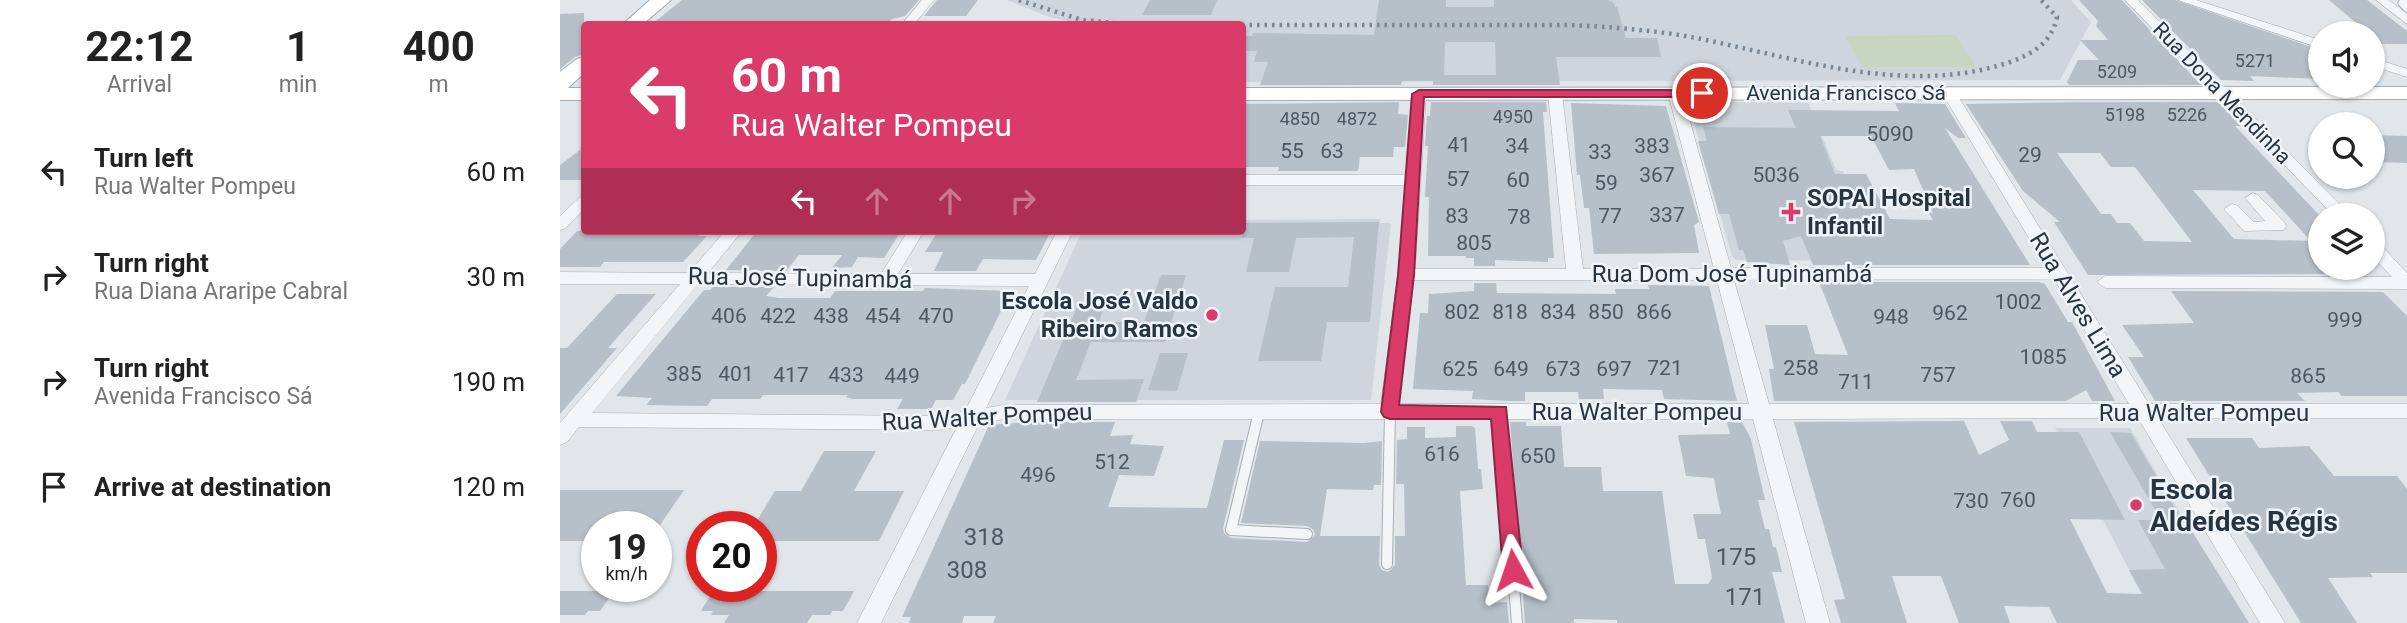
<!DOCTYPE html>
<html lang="en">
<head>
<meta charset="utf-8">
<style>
	:root { --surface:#fff; --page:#f2f2f2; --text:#222; --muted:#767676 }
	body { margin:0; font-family:Roboto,sans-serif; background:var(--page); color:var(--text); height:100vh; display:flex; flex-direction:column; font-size:26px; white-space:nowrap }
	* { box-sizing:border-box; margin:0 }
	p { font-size:23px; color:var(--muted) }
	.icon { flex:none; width:38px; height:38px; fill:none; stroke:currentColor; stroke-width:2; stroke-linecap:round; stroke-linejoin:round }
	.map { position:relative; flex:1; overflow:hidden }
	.drawer { display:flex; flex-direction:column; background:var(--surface); width:560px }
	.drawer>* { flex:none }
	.top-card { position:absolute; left:21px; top:21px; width:665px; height:214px; border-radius:7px; box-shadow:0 2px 5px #0004; background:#da3b68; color:#fff; overflow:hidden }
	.buttons { position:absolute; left:1748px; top:21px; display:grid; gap:14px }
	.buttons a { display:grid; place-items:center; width:77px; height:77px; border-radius:50%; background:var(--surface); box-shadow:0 2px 5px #0004; font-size:35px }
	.speed { position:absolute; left:21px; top:511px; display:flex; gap:14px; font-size:35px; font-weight:700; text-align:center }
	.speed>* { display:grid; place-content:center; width:91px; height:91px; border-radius:50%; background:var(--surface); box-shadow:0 2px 5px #0004; line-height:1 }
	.speed small { font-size:18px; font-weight:400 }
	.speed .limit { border:10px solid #d22; background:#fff; color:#111 }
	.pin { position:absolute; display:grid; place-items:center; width:60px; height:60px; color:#fff; margin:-30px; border:4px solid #fff; border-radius:50%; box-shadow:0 2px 7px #0007 }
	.me { position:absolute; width:77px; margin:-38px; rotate:355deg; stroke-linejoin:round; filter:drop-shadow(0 0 5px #0008) }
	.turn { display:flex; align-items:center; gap:24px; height:147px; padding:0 35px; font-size:32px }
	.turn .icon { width:91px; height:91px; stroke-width:2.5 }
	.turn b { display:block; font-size:49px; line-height:60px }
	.lanes { display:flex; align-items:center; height:66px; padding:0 35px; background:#0003; justify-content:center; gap:35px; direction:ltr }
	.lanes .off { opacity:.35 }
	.eta { display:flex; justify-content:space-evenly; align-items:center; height:119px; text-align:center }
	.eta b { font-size:42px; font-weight:700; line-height:49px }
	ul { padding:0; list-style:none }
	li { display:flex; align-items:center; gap:21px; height:105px; padding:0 35px }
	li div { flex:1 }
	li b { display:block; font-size:26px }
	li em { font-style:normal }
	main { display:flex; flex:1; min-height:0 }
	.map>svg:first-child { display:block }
</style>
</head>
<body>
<main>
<section class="drawer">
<div class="eta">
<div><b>22:12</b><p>Arrival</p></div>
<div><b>1</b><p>min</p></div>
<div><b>400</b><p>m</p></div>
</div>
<ul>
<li><svg class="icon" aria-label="left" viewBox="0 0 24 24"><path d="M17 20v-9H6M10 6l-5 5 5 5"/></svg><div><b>Turn left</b><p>Rua Walter Pompeu</p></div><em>60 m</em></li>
<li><svg class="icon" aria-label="right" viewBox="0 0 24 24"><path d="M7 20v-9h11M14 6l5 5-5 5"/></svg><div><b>Turn right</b><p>Rua Diana Araripe Cabral</p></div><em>30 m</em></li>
<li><svg class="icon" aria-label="right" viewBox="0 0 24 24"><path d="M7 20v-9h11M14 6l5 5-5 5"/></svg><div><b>Turn right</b><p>Avenida Francisco Sá</p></div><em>190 m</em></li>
<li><svg class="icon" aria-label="arrive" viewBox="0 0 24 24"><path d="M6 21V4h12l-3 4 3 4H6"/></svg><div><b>Arrive at destination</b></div><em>120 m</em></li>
</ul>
</section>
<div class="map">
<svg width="1847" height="623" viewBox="0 0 1847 623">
	<rect width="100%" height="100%" fill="#e0e6ea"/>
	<g fill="#ced5dd">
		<polygon points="447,0 1511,0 1531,22 1500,80 683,82 682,24 525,24 489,17"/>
		<polygon points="1132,102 1248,102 1276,170 1283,171 1321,253 1322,261 1176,260 1172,256 1129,105"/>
		<polygon points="820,219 820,223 831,223 811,400 445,400 522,231 682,231 683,220"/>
		<polygon points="1495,428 1570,428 1661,583 1576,583"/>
	</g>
	<polygon fill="#c8d5c1" points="1395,35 1417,67 1302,67 1285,36"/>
	<g fill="#b7bfc8" fill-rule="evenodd">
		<polygon points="122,0 359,0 345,16 332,19 327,24 92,24"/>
		<polygon points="377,0 418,0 406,16 364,16"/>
		<polygon points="590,0 657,0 651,15 582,15"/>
		<path d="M819 0H886V7H934V0H1048L1053 2 1055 7H1057L1066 38H1097L1101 57H996L1000 85H873V81H842L841 85H700L708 62H694L697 51H682V36H692L693 33 814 35ZM885 42H935L936 75H884Z"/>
		<polygon points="1519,0 1562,0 1641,85 1509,85 1507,82 1518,60 1539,60 1520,40 1548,40 1536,26 1538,21"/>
		<polygon points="1582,0 1615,0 1760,50 1760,79 1690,76 1694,81 1661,80"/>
		<polygon points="1769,0 1807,0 1847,31 1847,44 1813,44 1813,33 1808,33"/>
		<polygon points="24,13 24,54 15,57 0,69 0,14"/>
		<polygon points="839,102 838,114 848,115 845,147 834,147 833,157 800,157 798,171 718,171 719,167 682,167 682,104"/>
		<polygon points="871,102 986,102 987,112 983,112 994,258 988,258 988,262 935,260 935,266 914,266 914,258 906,258 906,256 868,256 869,197 865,197 868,146 865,146 867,116 870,116"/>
		<path d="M1522 102H1658L1681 126H1675L1760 216V268H1802L1808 274 1528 275 1494 222H1500L1463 191 1406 104ZM1497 153H1540L1551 167H1575L1632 242 1584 241 1570 223H1557L1551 214H1541ZM1633 190 1705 191 1751 241 1674 239Z"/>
		<polygon points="1011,103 1106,106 1139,222 1134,225 1139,253 1034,254 1029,208 1024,208 1020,175 1017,175"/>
		<path d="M1335 103 1385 104 1406 138H1398L1385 128 1470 265H1253L1241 236 1223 241 1230 265 1187 262 1183 250H1179L1169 214H1159L1138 141H1147L1143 127 1236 128 1228 110 1339 111ZM1260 136H1311L1329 170 1354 169 1373 213H1369L1373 220 1330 219 1306 174H1275Z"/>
		<polygon points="1813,135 1847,136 1847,163 1813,162"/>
		<polygon points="24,147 24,180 0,180 0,165"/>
		<polygon points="819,222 810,322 767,322 761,361 698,361 715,287 788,287 794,237 736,238 729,272 686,272 694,238 682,238 682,223"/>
		<polygon points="17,231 143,231 138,236 147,236 123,262 44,262 40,267 0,267 0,249"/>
		<polygon points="197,231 341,231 324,258 298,257 292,267 272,268 282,255 239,255 226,271 166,270"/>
		<polygon points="378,231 491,231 476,260 423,259 416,271 374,271 383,252 365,252"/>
		<polygon points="601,275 626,275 605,342 531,342 516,380 584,379 576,402 477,402 517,307 544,307 539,322 584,322"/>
		<polygon points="1259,282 1479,282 1485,284 1508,322 1512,322 1555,401 1532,401 1526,390 1506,401 1214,401 1209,369 1214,369 1205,325 1247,325 1255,354 1288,355"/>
		<polygon points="914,283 936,283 937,293 1056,294 1055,289 1089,289 1088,285 1149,286 1177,401 1104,399 1102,390 1043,389 1044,399 1019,399 1018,392 965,392 965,401 950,401 912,399 913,391 853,389 860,313 868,313 869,294 914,291"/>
		<polygon points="153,287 214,287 206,296 219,298 270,298 275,291 363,291 365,288 451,291 405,384 402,384 393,400 376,400 371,409 337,409 343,399 292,399 286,397 288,395 203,395 200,399 152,399 147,406 86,405 92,398 56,396 144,290 150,290"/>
		<polygon points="1611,291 1823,292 1847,316 1847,396 1782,396 1778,392 1737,393 1745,401 1595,401 1568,357 1584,357 1562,325 1634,323"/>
		<polygon points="57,294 96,294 48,348 57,348 0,414 0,348 7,348"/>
		<polygon points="600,353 628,353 617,391 588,390"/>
		<polygon points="1404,421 1419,455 1449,440 1440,421 1472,421 1477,432 1519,432 1565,520 1510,519 1547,593 1582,594 1569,570 1605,569 1578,520 1601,520 1550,432 1571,433 1622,520 1625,520 1689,623 1497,623 1489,607 1444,606 1450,623 1399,623 1381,576 1332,576 1347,623 1281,623 1274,600 1285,599 1234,422"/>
		<polygon points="469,422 555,422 550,436 573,435 570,444 604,446 594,476 559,475 548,507 647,508 664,440 684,440 663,528 664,533 671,538 747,542 755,535 754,530 747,526 681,523 700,441 804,443 822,441 821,485 814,485 813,490 767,489 760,536 820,536 819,565 822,570 828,572 835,565 835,536 845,536 844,484 836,484 837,440 847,439 847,427 865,427 865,438 896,437 896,426 912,426 915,428 918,469 921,469 923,489 900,491 906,585 928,585 930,603 947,602 949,623 433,623 436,616 404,616 402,623 349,623 351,617 342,617 429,425"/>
		<polygon points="950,422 966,422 966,426 1001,426 1004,467 1041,467 1043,491 1102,491 1115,584 1148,584 1152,578 1145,539 1138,539 1133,514 1161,514 1156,490 1154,478 1126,476 1118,435 1170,434 1167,422 1182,422 1191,439 1205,500 1198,500 1205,529 1209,529 1213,547 1216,547 1222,572 1212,572 1225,623 1057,623 1057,620 1014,619 1014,623 965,623"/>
		<polygon points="1626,438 1692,438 1699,448 1749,446 1774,476 1837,476 1847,489 1847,573 1810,573 1813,577 1768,578 1797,623 1741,623"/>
		<polygon points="264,451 316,451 294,491 344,491 319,541 201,541 201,527 193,527 215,491 241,491"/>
		<polygon points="0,490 124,490 96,531 96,527 37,527 37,541 0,541"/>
		<polygon points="0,591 54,591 40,611 28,611 25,615 0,615"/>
		<polygon points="153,591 294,591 283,611 272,611 270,615 252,615 247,623 164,623 169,615 151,615 153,611 141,611"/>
	</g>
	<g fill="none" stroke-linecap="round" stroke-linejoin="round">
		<defs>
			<polyline id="service-far1" points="1847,0 1842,3 1847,8"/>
			<g id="service">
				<polyline points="699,412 671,530 747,534"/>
				<polyline points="940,412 957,623"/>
				<polyline points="827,564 830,412"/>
			</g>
			<g id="minor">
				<polygon points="362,0 374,0 354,24 342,24"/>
				<polygon points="1565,0 1578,0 1790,215 1773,215"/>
				<polygon points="1618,0 1636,0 1760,40 1760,48"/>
				<polygon points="1816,0 1829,0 1847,14 1847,24"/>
				<polygon points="1813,58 1847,69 1847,77 1813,66"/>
				<path d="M1115 89 1122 93 1171 268H1487L1382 93 1389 89 1396 93 1589 404H1847V418H1598L1725 623H1700L1578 418 1213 419 1270 623H1246L1193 419H444L419 424 321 623H297L397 427 378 430 19 427 7 442 0 445V423L120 284H0V272L129 273 165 231H182L148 273 321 274 348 231H364L338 274H475L497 231H513L426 408 444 405 821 404 838 275 845 185H682V175H846L852 94 854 91H864L866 94 855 269H1006L988 94 995 90 1002 94 1023 269H1154L1108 93ZM1494 279 1569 404H1209L1174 280ZM854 280H1157L1189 404H840ZM138 284 469 286 405 411 378 416 32 413Z"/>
				<polygon points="1693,193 1698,195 1724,222 1726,226 1724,230 1684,231 1664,209 1672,204 1678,206 1694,222 1705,221 1685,198"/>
				<polygon points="24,196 24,209 6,228 0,230 0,216 19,198"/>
				<polygon points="1813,242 1819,243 1847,273 1847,289 1545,288 1537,282 1545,276 1832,277 1813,257"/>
			</g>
			<g id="secondary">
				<polygon points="1847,87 1847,99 682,100 682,88"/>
				<rect x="0" y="88" width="24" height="12"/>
			</g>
			<g id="primary">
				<polygon points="90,0 111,0 83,24 63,24"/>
				<polygon points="24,57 24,73 8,88 0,89 0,72 17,59"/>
			</g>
		</defs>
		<use href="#service-far1" stroke="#a5adb5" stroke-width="9"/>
		<use href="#service" stroke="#a5adb5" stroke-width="12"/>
		<use href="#minor" stroke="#a5adb5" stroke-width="1"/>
		<use href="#secondary" stroke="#a5adb5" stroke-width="2"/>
		<use href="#primary" stroke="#9facb7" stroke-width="2"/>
		<use href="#service-far1" stroke="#f3f6f8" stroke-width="7"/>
		<use href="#service" stroke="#f3f6f8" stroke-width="10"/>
		<use href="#minor" fill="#f3f6f8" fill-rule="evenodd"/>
		<use href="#secondary" fill="#fff" fill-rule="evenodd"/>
		<use href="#primary" fill="#fff" fill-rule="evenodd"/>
		<g stroke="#788795" stroke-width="4.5" stroke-dasharray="2.5 5" stroke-linecap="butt">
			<polyline points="459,0 522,20 563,24"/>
			<path d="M682 25H1009C1051 27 1094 30 1136 38 1238 58 1347 97 1450 62 1473 54 1492 42 1497 17L1481 0"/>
		</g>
	</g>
	<polygon fill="#da3b68" stroke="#8e2644" stroke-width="2" points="859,90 1142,90 1148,93 1142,97 864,97 854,275 839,405 946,407 963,570 960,577 953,579 946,577 943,570 931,419 830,419 824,417 821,412 838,275 852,94"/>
	<g fill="#da3b68" stroke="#f0f4f8" stroke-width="2.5">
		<path d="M1227.5 201.5h7v7h7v7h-7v7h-7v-7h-7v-7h7z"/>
		<circle cx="652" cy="315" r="7"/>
		<circle cx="1576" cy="505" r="7"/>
	</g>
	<g text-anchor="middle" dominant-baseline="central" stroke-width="5" stroke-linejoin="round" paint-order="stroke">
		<g font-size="18" fill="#4b5864">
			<text x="1695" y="60">5271</text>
			<text x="1557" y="71">5209</text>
			<text x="1565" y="114">5198</text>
			<text x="1627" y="114">5226</text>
			<text x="953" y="116">4950</text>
			<text x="740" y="118">4850</text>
			<text x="797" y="118">4872</text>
		</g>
		<g font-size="21" fill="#273543" stroke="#f0f4f8">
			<text x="1286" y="93">Avenida Francisco Sá</text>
			<text transform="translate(1662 93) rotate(46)">Rua Dona Mendinha</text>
		</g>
		<g font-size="21" fill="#4b5864">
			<text x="1330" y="134">5090</text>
			<text x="899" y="145">41</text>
			<text x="957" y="146">34</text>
			<text x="1092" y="146">383</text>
			<text x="732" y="151">55</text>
			<text x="772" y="151">63</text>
			<text x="1040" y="152">33</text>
			<text x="1470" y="155">29</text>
			<text x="1097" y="175">367</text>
			<text x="1216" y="175">5036</text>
			<text x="898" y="179">57</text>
			<text x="958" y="180">60</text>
			<text x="1046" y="183">59</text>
			<text x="1107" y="215">337</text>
			<text x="897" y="216">83</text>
			<text x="1050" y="216">77</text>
			<text x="959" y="217">78</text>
			<text x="914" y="243">805</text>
			<text x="1458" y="302">1002</text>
			<text x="902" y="312">802</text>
			<text x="950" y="312">818</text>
			<text x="998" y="312">834</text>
			<text x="1046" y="312">850</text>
			<text x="1094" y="312">866</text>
			<text x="1390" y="313">962</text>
			<text x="169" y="316">406</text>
			<text x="218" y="316">422</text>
			<text x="271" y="316">438</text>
			<text x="323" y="316">454</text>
			<text x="376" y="316">470</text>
			<text x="1331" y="317">948</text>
			<text x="1785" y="320">999</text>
			<text x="1483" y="357">1085</text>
			<text x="1105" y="368">721</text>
			<text x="1241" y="368">258</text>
			<text x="900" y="369">625</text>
			<text x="951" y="369">649</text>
			<text x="1003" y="369">673</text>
			<text x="1054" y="369">697</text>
			<text x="124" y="374">385</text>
			<text x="176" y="374">401</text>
			<text x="231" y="375">417</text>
			<text x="286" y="375">433</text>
			<text x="1378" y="375">757</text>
			<text x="342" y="376">449</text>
			<text x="1748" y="376">865</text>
			<text x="1296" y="382">711</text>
			<text x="882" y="454">616</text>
			<text x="978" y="456">650</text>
			<text x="552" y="462">512</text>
			<text x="478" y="475">496</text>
			<text x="1458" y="500">760</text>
			<text x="1411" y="501">730</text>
		</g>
		<g font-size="24" font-weight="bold" fill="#273543" stroke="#f0f4f8" text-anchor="start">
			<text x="1247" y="198">SOPAI Hospital<tspan x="1247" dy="28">Infantil</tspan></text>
			<text x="638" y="301" text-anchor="end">Escola José Valdo<tspan x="638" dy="28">Ribeiro Ramos</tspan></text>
		</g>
		<g font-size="24" fill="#273543" stroke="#f0f4f8">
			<text x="1172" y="274">Rua Dom José Tupinambá</text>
			<text transform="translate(240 278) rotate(1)">Rua José Tupinambá</text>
			<text transform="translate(1518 305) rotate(59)">Rua Alves Lima</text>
			<text x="1077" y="412">Rua Walter Pompeu</text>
			<text x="1644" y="413">Rua Walter Pompeu</text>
			<text transform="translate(427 417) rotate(-3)">Rua Walter Pompeu</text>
		</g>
		<g font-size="24" fill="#4b5864">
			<text x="424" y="537">318</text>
			<text x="1176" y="557">175</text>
			<text x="407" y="570">308</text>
			<text x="1185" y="597">171</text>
		</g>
		<g font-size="28" font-weight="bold" fill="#273543" stroke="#f0f4f8" text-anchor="start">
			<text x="1590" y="489">Escola<tspan x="1590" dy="32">Aldeídes Régis</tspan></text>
		</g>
	</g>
</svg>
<div class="buttons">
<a><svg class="icon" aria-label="sound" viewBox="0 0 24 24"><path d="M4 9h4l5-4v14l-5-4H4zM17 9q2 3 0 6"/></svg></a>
<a><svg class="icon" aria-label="search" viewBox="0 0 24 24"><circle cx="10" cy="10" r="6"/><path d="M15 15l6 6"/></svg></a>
<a><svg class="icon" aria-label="layers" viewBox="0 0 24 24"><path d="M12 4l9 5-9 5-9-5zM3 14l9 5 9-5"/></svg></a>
</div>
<div class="speed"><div>19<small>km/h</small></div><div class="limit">20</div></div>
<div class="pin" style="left:1142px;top:93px;background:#d93025"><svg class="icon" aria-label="arrive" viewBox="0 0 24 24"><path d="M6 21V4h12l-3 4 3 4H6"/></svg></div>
<svg class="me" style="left:953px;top:570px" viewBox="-20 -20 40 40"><path d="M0-17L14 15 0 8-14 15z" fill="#da3b68" stroke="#fff" stroke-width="4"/></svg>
<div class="top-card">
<div class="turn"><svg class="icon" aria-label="left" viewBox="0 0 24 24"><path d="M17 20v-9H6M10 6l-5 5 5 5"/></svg><div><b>60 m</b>Rua Walter Pompeu</div></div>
<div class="lanes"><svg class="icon" aria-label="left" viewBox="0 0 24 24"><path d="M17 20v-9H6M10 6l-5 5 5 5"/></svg><svg class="icon off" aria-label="ahead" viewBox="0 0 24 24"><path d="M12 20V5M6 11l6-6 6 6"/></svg><svg class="icon off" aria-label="ahead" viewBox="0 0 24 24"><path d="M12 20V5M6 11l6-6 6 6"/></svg><svg class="icon off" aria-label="right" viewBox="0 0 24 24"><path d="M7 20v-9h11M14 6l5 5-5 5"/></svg></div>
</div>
</div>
</main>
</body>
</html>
